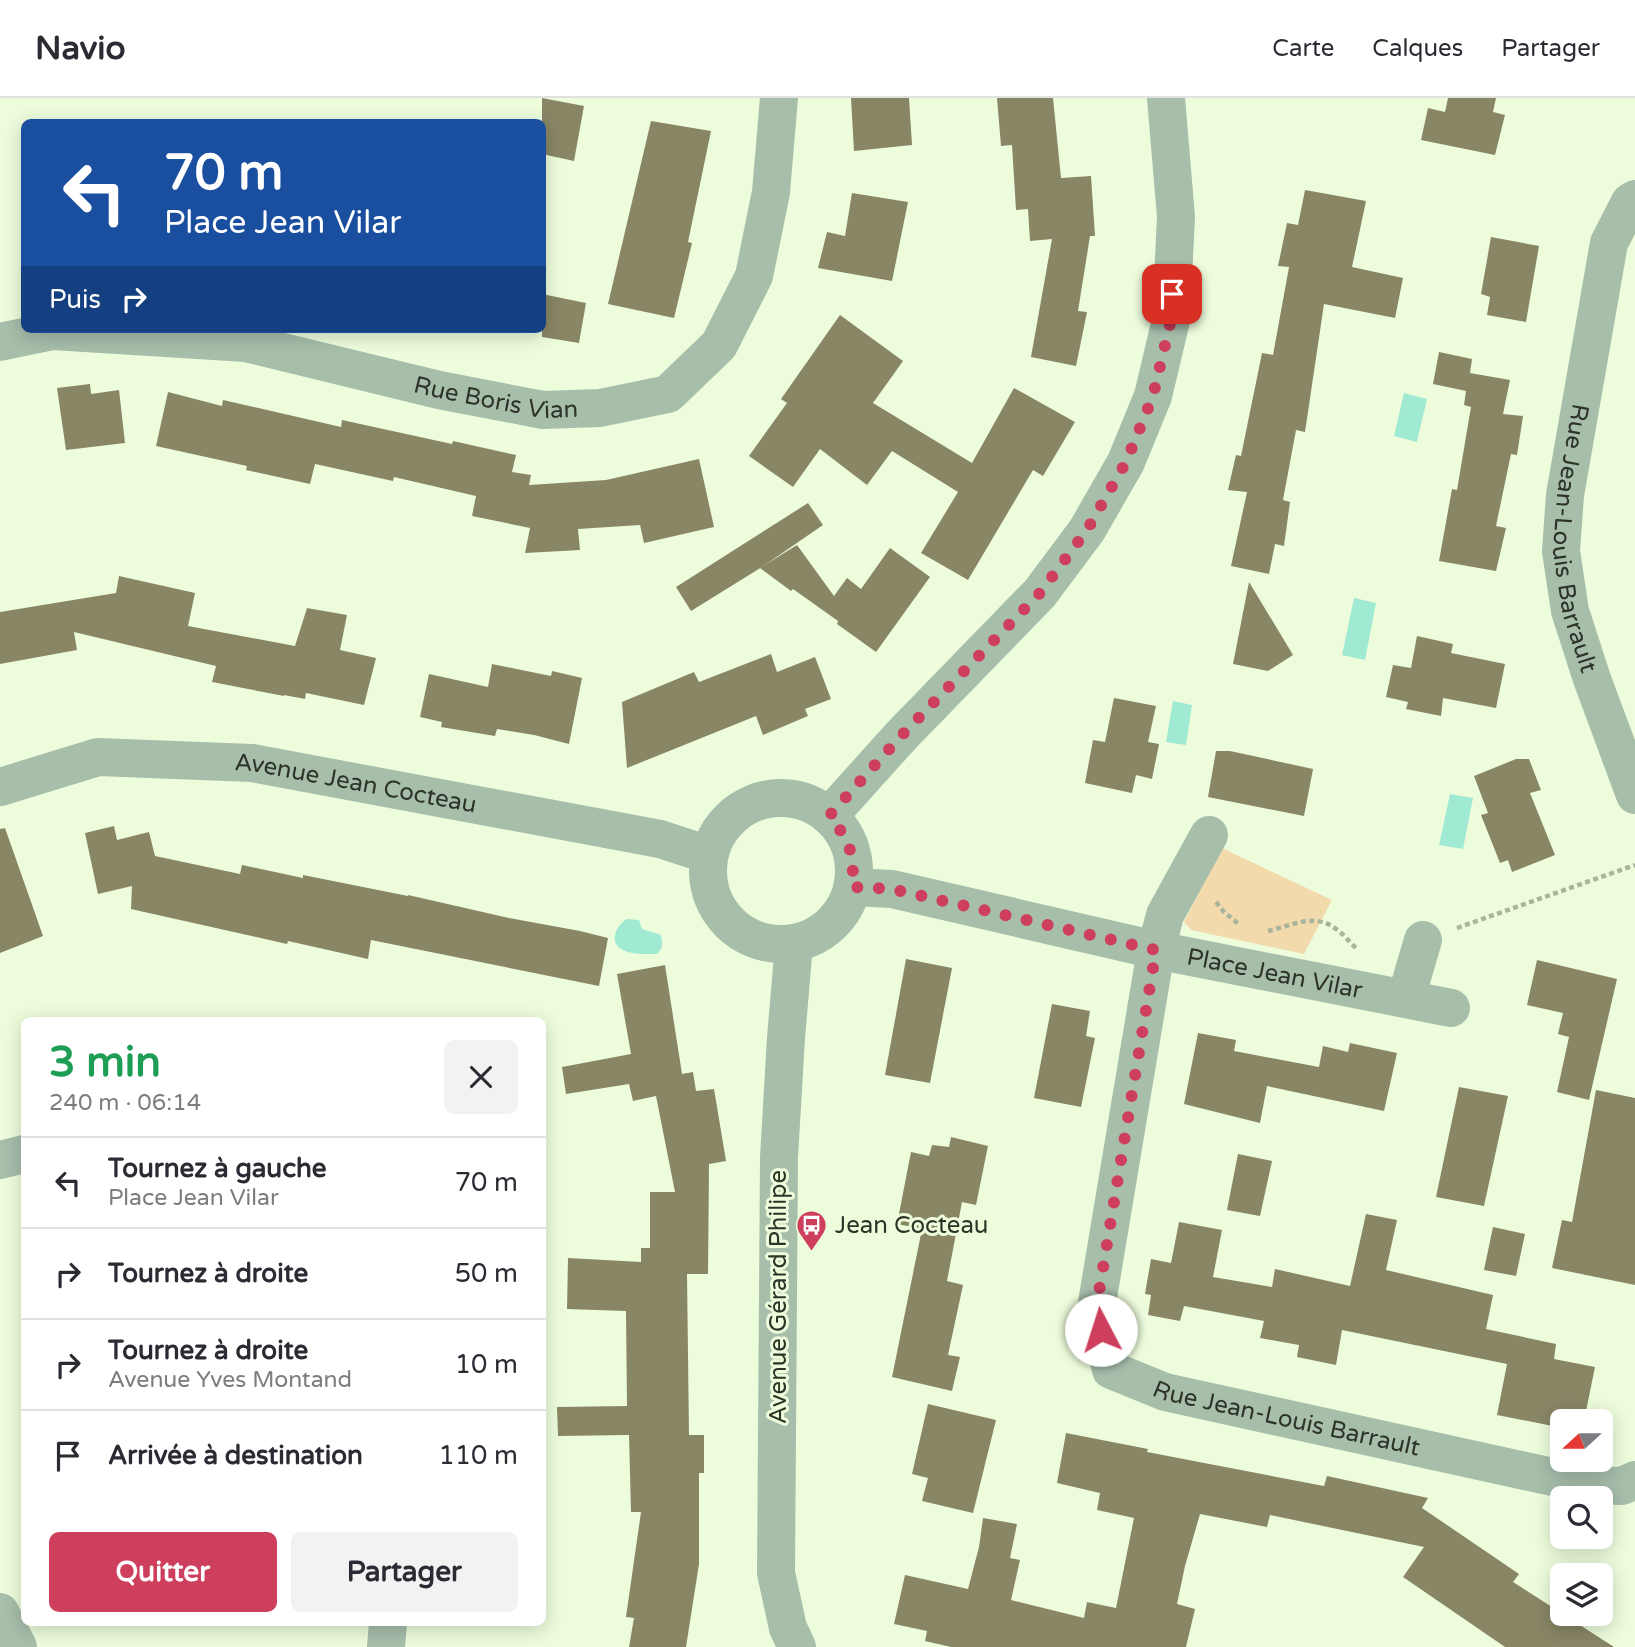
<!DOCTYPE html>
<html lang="fr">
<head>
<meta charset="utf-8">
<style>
	:root { --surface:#fff; --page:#f2f2f3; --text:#2b2b33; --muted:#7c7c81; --line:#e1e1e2; --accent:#ce3e5d }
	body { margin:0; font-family:"Varela Round",sans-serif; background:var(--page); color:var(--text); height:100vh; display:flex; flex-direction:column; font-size:26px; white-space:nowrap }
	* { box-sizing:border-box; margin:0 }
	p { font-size:23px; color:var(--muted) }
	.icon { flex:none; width:38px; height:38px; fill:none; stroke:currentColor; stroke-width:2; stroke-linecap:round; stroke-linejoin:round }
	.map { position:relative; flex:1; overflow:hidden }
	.side { position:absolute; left:21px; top:919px; width:525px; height:609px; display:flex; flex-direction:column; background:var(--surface); border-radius:10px; box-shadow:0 4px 18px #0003 }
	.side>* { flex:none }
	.hud { position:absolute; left:21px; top:21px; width:525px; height:214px; border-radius:10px; box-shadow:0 4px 18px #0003; background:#1a4fa0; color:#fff; overflow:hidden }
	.needle { width:46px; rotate:249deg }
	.controls { position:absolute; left:1550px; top:1311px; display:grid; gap:14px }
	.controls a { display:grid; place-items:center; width:63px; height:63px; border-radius:10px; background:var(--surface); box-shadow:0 4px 18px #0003; font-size:35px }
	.pin { position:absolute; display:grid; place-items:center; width:60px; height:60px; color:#fff; margin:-30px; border-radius:14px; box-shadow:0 4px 10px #0006 }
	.me { position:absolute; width:77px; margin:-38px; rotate:355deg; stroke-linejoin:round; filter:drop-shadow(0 0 5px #0008) }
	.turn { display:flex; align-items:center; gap:24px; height:147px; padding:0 28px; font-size:32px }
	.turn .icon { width:91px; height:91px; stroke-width:2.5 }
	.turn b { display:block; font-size:49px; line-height:60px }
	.then { display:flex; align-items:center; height:66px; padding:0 28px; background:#0003; gap:14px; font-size:26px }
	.round { display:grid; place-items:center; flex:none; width:74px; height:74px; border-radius:10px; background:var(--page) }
	.head { display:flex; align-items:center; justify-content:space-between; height:119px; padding:0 28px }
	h1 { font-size:42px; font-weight:700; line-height:52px; color:#1e9e55 }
	.action { display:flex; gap:14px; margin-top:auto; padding:14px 28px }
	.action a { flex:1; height:80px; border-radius:10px; background:var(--accent); color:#fff; font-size:28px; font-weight:700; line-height:80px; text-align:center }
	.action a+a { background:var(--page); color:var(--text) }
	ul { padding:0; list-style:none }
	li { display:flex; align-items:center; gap:21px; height:91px; padding:0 28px; border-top:2px solid var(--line) }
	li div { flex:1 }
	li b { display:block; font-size:26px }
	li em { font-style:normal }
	header { display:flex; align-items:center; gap:42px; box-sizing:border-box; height:98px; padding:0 35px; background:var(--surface); border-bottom:2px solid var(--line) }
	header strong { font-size:33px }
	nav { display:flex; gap:38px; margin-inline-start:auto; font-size:24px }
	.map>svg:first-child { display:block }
</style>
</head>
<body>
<header>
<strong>Navio</strong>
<nav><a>Carte</a><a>Calques</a><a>Partager</a></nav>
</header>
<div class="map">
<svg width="1635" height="1549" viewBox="0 0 1635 1549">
	<rect width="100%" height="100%" fill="#edfddc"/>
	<polygon fill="#f3daad" points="1222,750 1332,802 1304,856 1191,832 1184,824"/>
	<g fill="#a0ead4">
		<polygon points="1404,295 1427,301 1417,344 1394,338"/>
		<polygon points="1354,500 1376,505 1365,562 1342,557"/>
		<polygon points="1173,603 1192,607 1186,647 1166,644"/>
		<polygon points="1450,696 1473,700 1463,751 1439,747"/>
		<path d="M627 821 639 822 642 831 661 837C663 845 663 850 657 856 647 856 633 857 623 852 608 845 616 827 627 821Z"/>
	</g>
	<g fill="#888665">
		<polygon points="542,0 584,8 574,63 542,56"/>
		<polygon points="851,0 909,0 912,47 854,53"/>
		<polygon points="997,0 1053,0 1061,80 1091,78 1095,138 1090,138 1078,213 1087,214 1076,268 1031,259 1052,141 1030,143 1028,111 1016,112 1012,47 1001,48"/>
		<polygon points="1448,0 1496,0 1493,14 1505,17 1495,57 1421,42 1428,10 1445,14"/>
		<polygon points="651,23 711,33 688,144 692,145 674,220 608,206"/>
		<polygon points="1305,92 1366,103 1352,169 1403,180 1395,220 1324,206 1305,334 1296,332 1283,402 1290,404 1284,448 1275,446 1269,476 1231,468 1247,394 1228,392 1236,357 1241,358 1262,255 1273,257 1289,169 1278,168 1287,125 1298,127"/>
		<polygon points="852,95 908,104 892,183 818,170 827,134 845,138"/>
		<polygon points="1491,139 1539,148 1526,224 1487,217 1490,199 1481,196"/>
		<polygon points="542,196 586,205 579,245 542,239"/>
		<polygon points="840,217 903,263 873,305 972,365 1014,290 1075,324 1043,378 1033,372 968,482 921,455 958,394 892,353 867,387 820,351 793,389 749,358 787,305 781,301"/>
		<polygon points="1439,254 1472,261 1470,275 1510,282 1503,316 1523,318 1517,357 1511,356 1496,428 1506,430 1496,473 1439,463 1452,391 1457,392 1471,309 1464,307 1466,293 1433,286"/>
		<polygon points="90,286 91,296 119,292 125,345 66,352 57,290"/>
		<polygon points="168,294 222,308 223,302 341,329 342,322 452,346 453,343 516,357 512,374 531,377 529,387 606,382 699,361 714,429 644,445 640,427 578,431 580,452 525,455 530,430 472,418 476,398 394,379 393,383 315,366 310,386 246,372 247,368 156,348"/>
		<polygon points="808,405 823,427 762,469 691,513 676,489"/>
		<polygon points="797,447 834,498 847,480 861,491 890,450 930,479 876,554 837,526 838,523 793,491 791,493 760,470"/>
		<polygon points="119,478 195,495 188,528 295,548 307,510 347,517 340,552 376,560 364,607 306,595 305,601 284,597 284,598 212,584 216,568 74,534 77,552 0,566 0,514 116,495"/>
		<polygon points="1249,484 1293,557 1268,573 1233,566"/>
		<polygon points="1417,538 1453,546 1451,555 1505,566 1496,610 1443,600 1441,618 1406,611 1408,604 1386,599 1393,567 1411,570"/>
		<polygon points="771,556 777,574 815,559 831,601 805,611 808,618 763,637 756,618 627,670 622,604 694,574 699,584"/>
		<polygon points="492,566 551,578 552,573 582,580 569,646 534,637 497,631 495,638 441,629 442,624 420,619 429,576 488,589"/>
		<polygon points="1114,600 1156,608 1148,644 1159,646 1152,681 1136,677 1132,695 1085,685 1093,642 1105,644"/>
		<polygon points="1216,653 1230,653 1313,671 1304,718 1208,699"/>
		<polygon points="1516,661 1529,661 1541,692 1530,695 1555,757 1512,774 1508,762 1500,765 1481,717 1488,715 1474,678"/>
		<polygon points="114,728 117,742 149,734 155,758 240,776 242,767 303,780 303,777 408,798 408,797 509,820 580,833 608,840 599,888 371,842 368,861 288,843 287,846 131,811 132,788 98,796 85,735"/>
		<polygon points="5,730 43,838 0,855 0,731"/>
		<polygon points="906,861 952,870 930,985 885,977"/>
		<polygon points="1537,862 1617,881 1589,1002 1557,994 1569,939 1558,936 1563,915 1527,907"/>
		<polygon points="665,867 682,976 693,974 696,993 714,991 726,1063 709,1066 708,1176 687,1176 689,1337 704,1337 704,1375 699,1375 699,1466 686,1549 629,1549 634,1520 626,1519 641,1414 631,1414 629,1337 558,1338 557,1309 627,1308 626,1213 567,1211 568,1160 641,1164 641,1150 650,1150 650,1094 675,1094 656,998 633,1003 629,986 566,996 562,969 631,956 617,876"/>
		<polygon points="1052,906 1090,913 1086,938 1095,940 1081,1009 1034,1000"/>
		<polygon points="1198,935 1236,942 1234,953 1319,969 1323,948 1348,954 1350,945 1397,955 1384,1013 1267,988 1260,1025 1184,1006"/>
		<polygon points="1459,989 1508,998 1484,1108 1436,1099"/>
		<polygon points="1596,992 1635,1000 1635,1187 1552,1170 1562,1122 1572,1124"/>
		<polygon points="951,1039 988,1048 976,1107 962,1104 947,1183 963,1187 948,1257 960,1259 952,1293 892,1279 922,1131 897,1126 911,1054 929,1058 932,1047 949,1049"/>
		<polygon points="1238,1056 1272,1063 1260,1118 1227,1112"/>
		<polygon points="1366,1116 1397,1122 1386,1172 1493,1197 1486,1231 1556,1246 1554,1261 1595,1269 1584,1323 1563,1323 1563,1330 1497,1317 1507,1266 1342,1232 1336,1267 1297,1259 1299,1247 1260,1240 1264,1223 1184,1208 1180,1223 1148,1217 1151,1197 1145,1196 1151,1161 1171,1165 1179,1124 1222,1132 1213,1179 1272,1189 1275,1171 1350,1188"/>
		<polygon points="1493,1129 1525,1136 1516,1178 1484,1172"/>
		<polygon points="928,1306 996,1322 973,1415 922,1403 928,1380 912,1376"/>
		<polygon points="1066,1335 1148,1351 1147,1354 1324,1388 1327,1378 1428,1400 1422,1410 1519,1476 1513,1484 1614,1549 1505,1549 1403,1479 1424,1449 1270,1417 1267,1429 1200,1416 1185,1468 1177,1506 1195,1511 1186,1549 951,1549 925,1543 927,1533 894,1526 905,1477 968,1491 979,1449 983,1420 1017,1426 1010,1460 1020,1462 1011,1502 1084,1520 1087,1504 1116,1510 1134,1420 1097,1412 1100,1395 1057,1385"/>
	</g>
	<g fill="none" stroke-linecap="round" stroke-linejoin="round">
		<g stroke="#a8b49b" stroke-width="4.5" stroke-dasharray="5 3.5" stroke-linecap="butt">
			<polyline points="1216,804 1224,814 1240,827"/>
			<polyline points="1457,830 1635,767"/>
			<path d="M1268 833C1291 828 1315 814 1336 831 1344 836 1349 844 1356 850"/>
		</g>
		<g stroke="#a7beab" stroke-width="38">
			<path id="s1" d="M1635 101 1630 104 1609 145 1565 397 1561 453 1570 513 1592 581 1635 697"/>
			<path id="s2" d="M0 244 53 233 246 245 439 292 543 312 600 310 668 296 719 247 754 178 771 94 779 0"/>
			<path id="s3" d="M0 689 98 659 252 665 660 741 709 757"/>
			<circle cx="781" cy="773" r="73"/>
			<polyline points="829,718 901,638 1040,495 1087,432 1126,364 1153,298 1171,222 1176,119 1166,0"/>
			<path id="s4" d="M1209 737 1165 817 1156 852 1096 1211 1111 1272 1165 1294 1589 1387 1622 1388 1635 1382"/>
			<path id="s5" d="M852 789 892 791 1156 852 1451 910"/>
			<polyline points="794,846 786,940 779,1059 776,1475 788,1530 797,1549"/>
			<polyline points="1406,900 1423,842"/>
			<polyline points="0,1062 24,1056"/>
			<polyline points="0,1514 18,1549"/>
			<polyline points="386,1549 388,1524"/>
		</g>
	</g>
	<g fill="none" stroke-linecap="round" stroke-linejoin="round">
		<path stroke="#ce3e5d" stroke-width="12" stroke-dasharray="0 21.6" d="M1101 1232 1096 1212 1156 852 892 791 852 789C855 757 850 742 829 718L901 638 1040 495 1087 432 1126 364 1153 298 1171 222 1172 196"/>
	</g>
	<defs>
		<symbol id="bus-pin" viewBox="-11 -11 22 30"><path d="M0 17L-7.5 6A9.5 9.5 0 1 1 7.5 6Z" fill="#ce3e5d" stroke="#edfddc"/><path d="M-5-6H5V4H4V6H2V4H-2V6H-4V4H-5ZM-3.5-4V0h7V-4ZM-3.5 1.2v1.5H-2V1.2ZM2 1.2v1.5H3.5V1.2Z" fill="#fff"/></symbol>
	</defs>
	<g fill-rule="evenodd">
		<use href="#bus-pin" x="794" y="1110" width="35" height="47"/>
	</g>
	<g text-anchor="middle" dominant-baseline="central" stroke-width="6" stroke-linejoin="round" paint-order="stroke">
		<g font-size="24" fill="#2d3327" stroke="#edfddc">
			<text stroke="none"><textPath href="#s2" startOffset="504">Rue Boris Vian</textPath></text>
			<text stroke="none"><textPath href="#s1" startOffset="352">Rue Jean-Louis Barrault</textPath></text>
			<text stroke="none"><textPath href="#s3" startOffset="362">Avenue Jean Cocteau</textPath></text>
			<text stroke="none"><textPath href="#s5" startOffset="432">Place Jean Vilar</textPath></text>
			<text transform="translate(778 1199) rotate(-90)">Avenue Gérard Philipe</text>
			<text stroke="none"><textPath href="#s4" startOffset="737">Rue Jean-Louis Barrault</textPath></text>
		</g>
		<g font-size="24" fill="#2d3327" stroke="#edfddc" text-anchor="start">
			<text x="835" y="1127">Jean Cocteau</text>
		</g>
	</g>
</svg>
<div class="controls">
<a><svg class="needle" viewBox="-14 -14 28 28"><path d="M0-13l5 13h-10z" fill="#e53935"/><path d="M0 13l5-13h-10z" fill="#7c7c81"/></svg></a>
<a><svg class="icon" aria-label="search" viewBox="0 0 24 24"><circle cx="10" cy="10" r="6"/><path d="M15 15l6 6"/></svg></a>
<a><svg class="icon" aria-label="layers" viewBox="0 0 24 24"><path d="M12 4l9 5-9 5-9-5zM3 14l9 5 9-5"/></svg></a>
</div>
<div class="pin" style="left:1172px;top:196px;background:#d93025"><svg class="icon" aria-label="arrive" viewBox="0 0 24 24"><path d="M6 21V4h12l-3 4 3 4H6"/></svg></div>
<svg class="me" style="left:1101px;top:1232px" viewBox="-20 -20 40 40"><circle r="19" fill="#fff"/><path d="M0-13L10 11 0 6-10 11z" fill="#ce3e5d"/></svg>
<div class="hud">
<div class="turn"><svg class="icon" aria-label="left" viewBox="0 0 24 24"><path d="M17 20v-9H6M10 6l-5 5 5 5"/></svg><div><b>70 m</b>Place Jean Vilar</div></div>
<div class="then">Puis<svg class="icon" aria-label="right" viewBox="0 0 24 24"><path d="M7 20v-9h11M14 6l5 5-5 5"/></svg></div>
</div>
<section class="side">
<div class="head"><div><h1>3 min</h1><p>240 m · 06:14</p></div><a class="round"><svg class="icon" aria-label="close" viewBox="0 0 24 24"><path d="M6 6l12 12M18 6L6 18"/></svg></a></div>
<ul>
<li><svg class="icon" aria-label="left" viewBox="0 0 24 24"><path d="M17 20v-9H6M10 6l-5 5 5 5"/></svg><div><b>Tournez à gauche</b><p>Place Jean Vilar</p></div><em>70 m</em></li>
<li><svg class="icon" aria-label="right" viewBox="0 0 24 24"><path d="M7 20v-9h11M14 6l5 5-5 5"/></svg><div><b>Tournez à droite</b></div><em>50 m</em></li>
<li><svg class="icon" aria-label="right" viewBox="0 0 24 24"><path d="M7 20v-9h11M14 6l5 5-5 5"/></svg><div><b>Tournez à droite</b><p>Avenue Yves Montand</p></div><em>10 m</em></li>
<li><svg class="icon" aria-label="arrive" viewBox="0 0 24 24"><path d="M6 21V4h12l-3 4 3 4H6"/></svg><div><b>Arrivée à destination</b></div><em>110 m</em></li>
</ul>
<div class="action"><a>Quitter</a><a>Partager</a></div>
</section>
</div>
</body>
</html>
